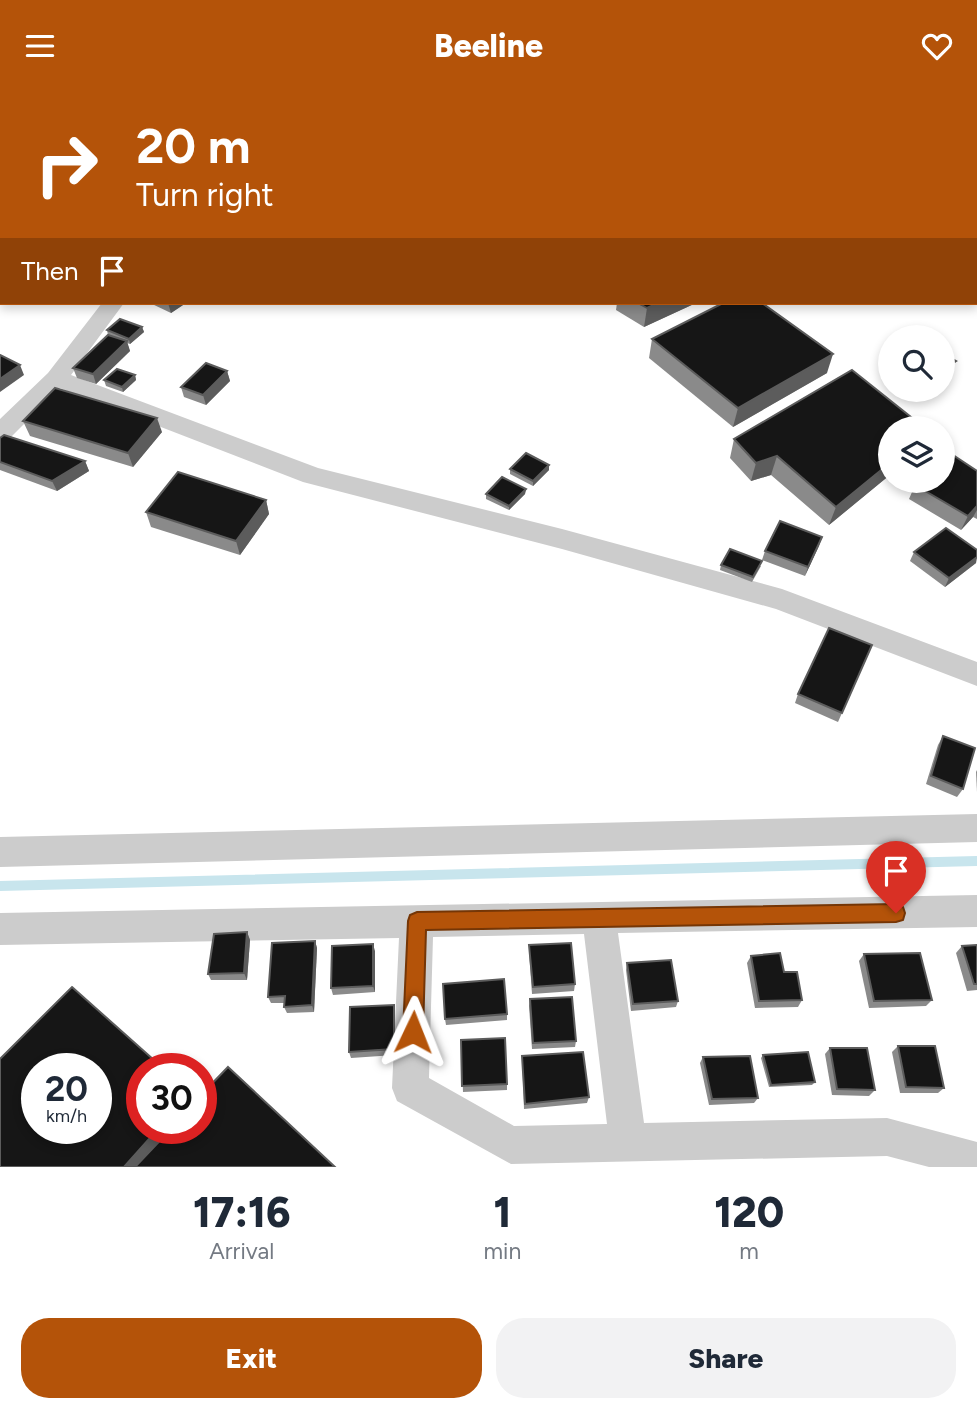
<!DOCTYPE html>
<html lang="en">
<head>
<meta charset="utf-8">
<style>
	:root { --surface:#fff; --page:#f2f2f3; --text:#1f2937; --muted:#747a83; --accent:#b45309 }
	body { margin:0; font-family:Figtree,sans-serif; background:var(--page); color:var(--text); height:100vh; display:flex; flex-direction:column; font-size:26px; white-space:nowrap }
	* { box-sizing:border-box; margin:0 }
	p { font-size:23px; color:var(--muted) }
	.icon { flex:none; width:38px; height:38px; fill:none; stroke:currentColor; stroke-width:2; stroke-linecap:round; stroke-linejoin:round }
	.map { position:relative; height:1076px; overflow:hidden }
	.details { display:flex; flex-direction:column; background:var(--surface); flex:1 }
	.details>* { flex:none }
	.hud { position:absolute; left:0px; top:0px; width:978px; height:214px; box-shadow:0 4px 10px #0003; background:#b45309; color:#fff; overflow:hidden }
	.controls { position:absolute; left:878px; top:234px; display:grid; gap:14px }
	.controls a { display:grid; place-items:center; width:77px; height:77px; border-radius:50%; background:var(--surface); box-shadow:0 4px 10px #0003; font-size:35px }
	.speed { position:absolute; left:21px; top:962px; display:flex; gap:14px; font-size:35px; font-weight:700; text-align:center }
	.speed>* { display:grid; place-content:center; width:91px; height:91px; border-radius:50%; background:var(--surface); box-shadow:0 4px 10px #0003; line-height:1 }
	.speed small { font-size:18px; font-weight:400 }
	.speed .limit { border:10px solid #d22; background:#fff; color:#111 }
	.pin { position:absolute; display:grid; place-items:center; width:60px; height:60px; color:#fff; margin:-72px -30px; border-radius:50% 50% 50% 0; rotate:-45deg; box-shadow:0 0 7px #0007 }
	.pin .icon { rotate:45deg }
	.me { position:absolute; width:77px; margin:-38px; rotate:2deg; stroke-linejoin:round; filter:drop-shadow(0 0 5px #0008) }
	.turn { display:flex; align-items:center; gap:24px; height:147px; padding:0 21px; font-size:32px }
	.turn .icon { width:91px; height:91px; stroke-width:2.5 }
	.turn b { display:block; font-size:49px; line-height:60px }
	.then { display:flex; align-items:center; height:66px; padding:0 21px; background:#0003; gap:14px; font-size:26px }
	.eta { display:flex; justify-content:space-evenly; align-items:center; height:119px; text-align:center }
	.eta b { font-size:42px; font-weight:800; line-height:49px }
	.button { display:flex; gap:14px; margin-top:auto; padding:14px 21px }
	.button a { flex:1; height:80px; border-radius:28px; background:var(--accent); color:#fff; font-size:28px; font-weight:800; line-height:80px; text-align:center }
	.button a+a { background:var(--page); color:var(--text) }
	header { display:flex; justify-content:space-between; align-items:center; height:91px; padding:0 21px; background:var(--accent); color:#fff; font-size:32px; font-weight:800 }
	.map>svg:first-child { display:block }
</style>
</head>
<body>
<header><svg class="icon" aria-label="menu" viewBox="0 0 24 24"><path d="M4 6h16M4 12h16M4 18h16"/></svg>Beeline<svg class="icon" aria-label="heart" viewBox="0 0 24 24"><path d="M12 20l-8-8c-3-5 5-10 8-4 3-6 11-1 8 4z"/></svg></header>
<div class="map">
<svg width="977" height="1076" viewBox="0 0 977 1076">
	<rect width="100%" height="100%" fill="#fff"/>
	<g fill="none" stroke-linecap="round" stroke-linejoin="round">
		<polyline stroke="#c8e5ed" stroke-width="10" points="0,795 977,770"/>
		<g fill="#ccc" fill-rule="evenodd">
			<polygon points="311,0 331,0 310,2"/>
			<rect x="0" y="76" width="2" height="12"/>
			<polygon points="102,212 124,212 71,284 318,377 562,438 782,498 977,571 977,595 776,518 562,458 303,391 60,297 9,348 0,350 0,328 48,282"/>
			<polygon points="977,723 977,751 0,776 0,746"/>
			<path d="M977 804V836L618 842 644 1032 887 1027 977 1051V1076H929L887 1065 511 1073 397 1010 392 997 399 847 0 854V822ZM584 843 607 1033 514 1035 429 987 433 846Z"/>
		</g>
		<g fill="#ccc" fill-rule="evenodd">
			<polygon points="535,0 559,0 560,2 536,2"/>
			<rect x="976" y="101" width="1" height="16"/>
		</g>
	</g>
	<g fill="#8a8a8a">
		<rect x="450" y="0" width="51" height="2"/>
		<polygon points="623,0 660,0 657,2 623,2"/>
		<polygon points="150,212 186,212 171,222"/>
		<polygon points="617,212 696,212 644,236 616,219"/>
		<polygon points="142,236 144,241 130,253 127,252 130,260 96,293 77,287 73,277 108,244 107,239"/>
		<polygon points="652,248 827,282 733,336 649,267"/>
		<polygon points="227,280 230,290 206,314 184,306 181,296"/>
		<polygon points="135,284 136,289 123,301 106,295 104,289"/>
		<polygon points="23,330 162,341 133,376 30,345"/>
		<polygon points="891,338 891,383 829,434 771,384 751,390 730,367 734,348"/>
		<polygon points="0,347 85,370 89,380 57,400 0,379"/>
		<polygon points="510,378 549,379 533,395 510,383"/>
		<polygon points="977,380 977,428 973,426 961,439 909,408 915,394"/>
		<polygon points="526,398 525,403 509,419 486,408 486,403"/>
		<polygon points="266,409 269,423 240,464 151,436 146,421"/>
		<polygon points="822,446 805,485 762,469 765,460"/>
		<polygon points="977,459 976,472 945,496 910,470 914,461"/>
		<polygon points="721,474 761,475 752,491 720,479"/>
		<polygon points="872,554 838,631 795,612 798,603"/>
		<polygon points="943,645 963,698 957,706 926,693 938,654"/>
		<polygon points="977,679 977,701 976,681"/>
		<polygon points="247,841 250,849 247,889 211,889 208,883"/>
		<polygon points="315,850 317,857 314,921 287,922 284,916 284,912 271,912 268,906"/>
		<polygon points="529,854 575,893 574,900 532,903 529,861"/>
		<polygon points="977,854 977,899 967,900 956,862 962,855"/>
		<polygon points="375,860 375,901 333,904 331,897"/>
		<polygon points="864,863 932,909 926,915 869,917 859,870"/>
		<polygon points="751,865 802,909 798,916 755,917 747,872"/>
		<polygon points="627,872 678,910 676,916 631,920 626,879"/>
		<polygon points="530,908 576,950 575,956 532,958 529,915"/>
		<polygon points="394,914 395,921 395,964 351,967 349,961"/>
		<polygon points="507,923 507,929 446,934 445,928"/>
		<polygon points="461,949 507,993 507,999 463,1001"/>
		<polygon points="898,955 944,997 938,1002 900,1002 892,961"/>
		<polygon points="830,957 875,999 869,1005 832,1004 825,963"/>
		<polygon points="763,964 815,991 812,994 769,996 761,967"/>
		<polygon points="522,965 589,1006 587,1012 524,1018"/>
		<polygon points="703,966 758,1007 754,1012 709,1014 700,972"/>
	</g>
	<g fill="#5c5c5c">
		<polygon points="177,0 189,0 185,2 173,2"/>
		<polygon points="238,0 254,0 250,2 238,2"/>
		<polygon points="645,0 660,0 657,2 643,1"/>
		<polygon points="2,42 2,64 0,64 0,43"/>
		<polygon points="168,212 186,212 171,222"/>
		<polygon points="658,212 696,212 644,236 647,217"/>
		<polygon points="142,236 144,241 130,253 129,248"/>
		<polygon points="127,250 130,260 96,293 93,283"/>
		<polygon points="833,263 827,282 733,336 738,317"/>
		<polygon points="956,270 951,280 943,285 943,278"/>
		<polygon points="20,274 24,284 0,301 0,288"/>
		<polygon points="227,280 230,290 206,314 203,304"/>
		<polygon points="135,284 136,289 123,301 122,296"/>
		<polygon points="157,327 162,341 133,376 128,362"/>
		<polygon points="777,365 771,384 751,390 756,372"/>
		<polygon points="85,370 89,380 57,400 52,390"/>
		<polygon points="891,371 891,383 829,434 836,416"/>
		<polygon points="549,374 549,379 533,395 533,390"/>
		<polygon points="526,398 525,403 509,419 509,415"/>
		<polygon points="266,409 269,423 240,464 236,450"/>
		<polygon points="977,415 977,419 973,426 961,439 968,425"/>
		<polygon points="822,446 819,455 805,485 808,476"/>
		<polygon points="977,466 976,472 945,496 949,487"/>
		<polygon points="247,841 250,849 247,889 244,882"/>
		<polygon points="315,850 317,857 314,921 312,914"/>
		<polygon points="373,853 375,860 375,901 373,895"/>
		<polygon points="394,914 395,921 395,964 394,958"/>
		<polygon points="158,1038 175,1038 141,1076 124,1076"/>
	</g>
	<g fill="#161616" stroke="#5c5c5c" stroke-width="2" fill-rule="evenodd">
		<polygon points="0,0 145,0 147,2 2,2 2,42 0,43"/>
		<polygon points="155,0 177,0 173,2 158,2"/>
		<polygon points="343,0 354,0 357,2 339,2"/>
		<polygon points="410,0 432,0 435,2 407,2"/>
		<polygon points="459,0 500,0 497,2 463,2"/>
		<polygon points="683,0 702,0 706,2 680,2"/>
		<polygon points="822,0 845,0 849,2 819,2"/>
		<polygon points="638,212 658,212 647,217"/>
		<polygon points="723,212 762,212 833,263 738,317 652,248"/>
		<polygon points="120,228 142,236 129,248 107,239"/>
		<polygon points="108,244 127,250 93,283 73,277"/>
		<polygon points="943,263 956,270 943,278"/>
		<polygon points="0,264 20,274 0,288"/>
		<polygon points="206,272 227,280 203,304 181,296"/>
		<polygon points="117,278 135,284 122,296 104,289"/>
		<polygon points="852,279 926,338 891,338 891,371 836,416 777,365 756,372 734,348"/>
		<polygon points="55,297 157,327 128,362 23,330"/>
		<polygon points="4,344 85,370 52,390 0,371 0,347"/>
		<polygon points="947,360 977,380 977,415 968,425 915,394 919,390 943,390 943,363"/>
		<polygon points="526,362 549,374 533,390 510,378"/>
		<polygon points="178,381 266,409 236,450 146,421"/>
		<polygon points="502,386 526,398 509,415 486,403"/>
		<polygon points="780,430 822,446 808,476 765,460"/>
		<polygon points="946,437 977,459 977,466 949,487 914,461"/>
		<polygon points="730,458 762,470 753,486 721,474"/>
		<polygon points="829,537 872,554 842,622 798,603"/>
		<polygon points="943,645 975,657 963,698 931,685"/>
		<polygon points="247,841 244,882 208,883 214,843"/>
		<polygon points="315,850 312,914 284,916 285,905 268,906 272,852"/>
		<polygon points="571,852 575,893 533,896 529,854"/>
		<polygon points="373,853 373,895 331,897 332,855"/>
		<polygon points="977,854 977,893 974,893 962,855"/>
		<polygon points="780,862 784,881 797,881 802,909 759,910 751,865"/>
		<polygon points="920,862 932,909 874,910 864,863"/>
		<polygon points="671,869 678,910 633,913 627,872"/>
		<polygon points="504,888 507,923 445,928 443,893"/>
		<path d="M72 896 164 978H142V1038H158L124 1076H0V968ZM37 978H96V1038H37Z"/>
		<polygon points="572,906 576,950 533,952 530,908"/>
		<polygon points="394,914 394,958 349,961 350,916"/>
		<polygon points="505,947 507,993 462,995 461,949"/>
		<polygon points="898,955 935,955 944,997 906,996"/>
		<polygon points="830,957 867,957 875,999 837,998"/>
		<polygon points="583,961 589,1006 525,1013 522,965"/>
		<polygon points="808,961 815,991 771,994 763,964"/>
		<polygon points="750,965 758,1007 712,1008 703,966"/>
		<polygon points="228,976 335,1076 135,1076 171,1038 201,1038 201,1004"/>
	</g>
	<polygon fill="#b45309" stroke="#753606" stroke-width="2" points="896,813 903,816 905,822 903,829 896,831 426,839 423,941 420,948 413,951 406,948 403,941 408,830 410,824 417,821"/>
</svg>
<div class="controls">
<a><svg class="icon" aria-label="search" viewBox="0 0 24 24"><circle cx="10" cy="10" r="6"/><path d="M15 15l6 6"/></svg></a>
<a><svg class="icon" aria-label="layers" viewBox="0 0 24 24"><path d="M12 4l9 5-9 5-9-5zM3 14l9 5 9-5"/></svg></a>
</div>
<div class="speed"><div>20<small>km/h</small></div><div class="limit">30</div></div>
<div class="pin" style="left:896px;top:822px;background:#d93025"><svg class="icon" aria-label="arrive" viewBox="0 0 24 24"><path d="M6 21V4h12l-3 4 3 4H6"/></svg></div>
<svg class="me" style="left:413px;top:941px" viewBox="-20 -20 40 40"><path d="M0-17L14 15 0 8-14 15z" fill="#b45309" stroke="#fff" stroke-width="4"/></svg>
<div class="hud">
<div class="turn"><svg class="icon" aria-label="right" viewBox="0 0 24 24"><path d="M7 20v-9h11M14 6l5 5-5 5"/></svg><div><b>20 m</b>Turn right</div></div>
<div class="then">Then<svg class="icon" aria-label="arrive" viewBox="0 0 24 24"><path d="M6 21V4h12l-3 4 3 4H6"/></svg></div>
</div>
</div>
<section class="details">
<div class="eta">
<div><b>17:16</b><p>Arrival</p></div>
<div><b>1</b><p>min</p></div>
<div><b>120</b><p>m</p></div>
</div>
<div class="button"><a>Exit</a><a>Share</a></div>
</section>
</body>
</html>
